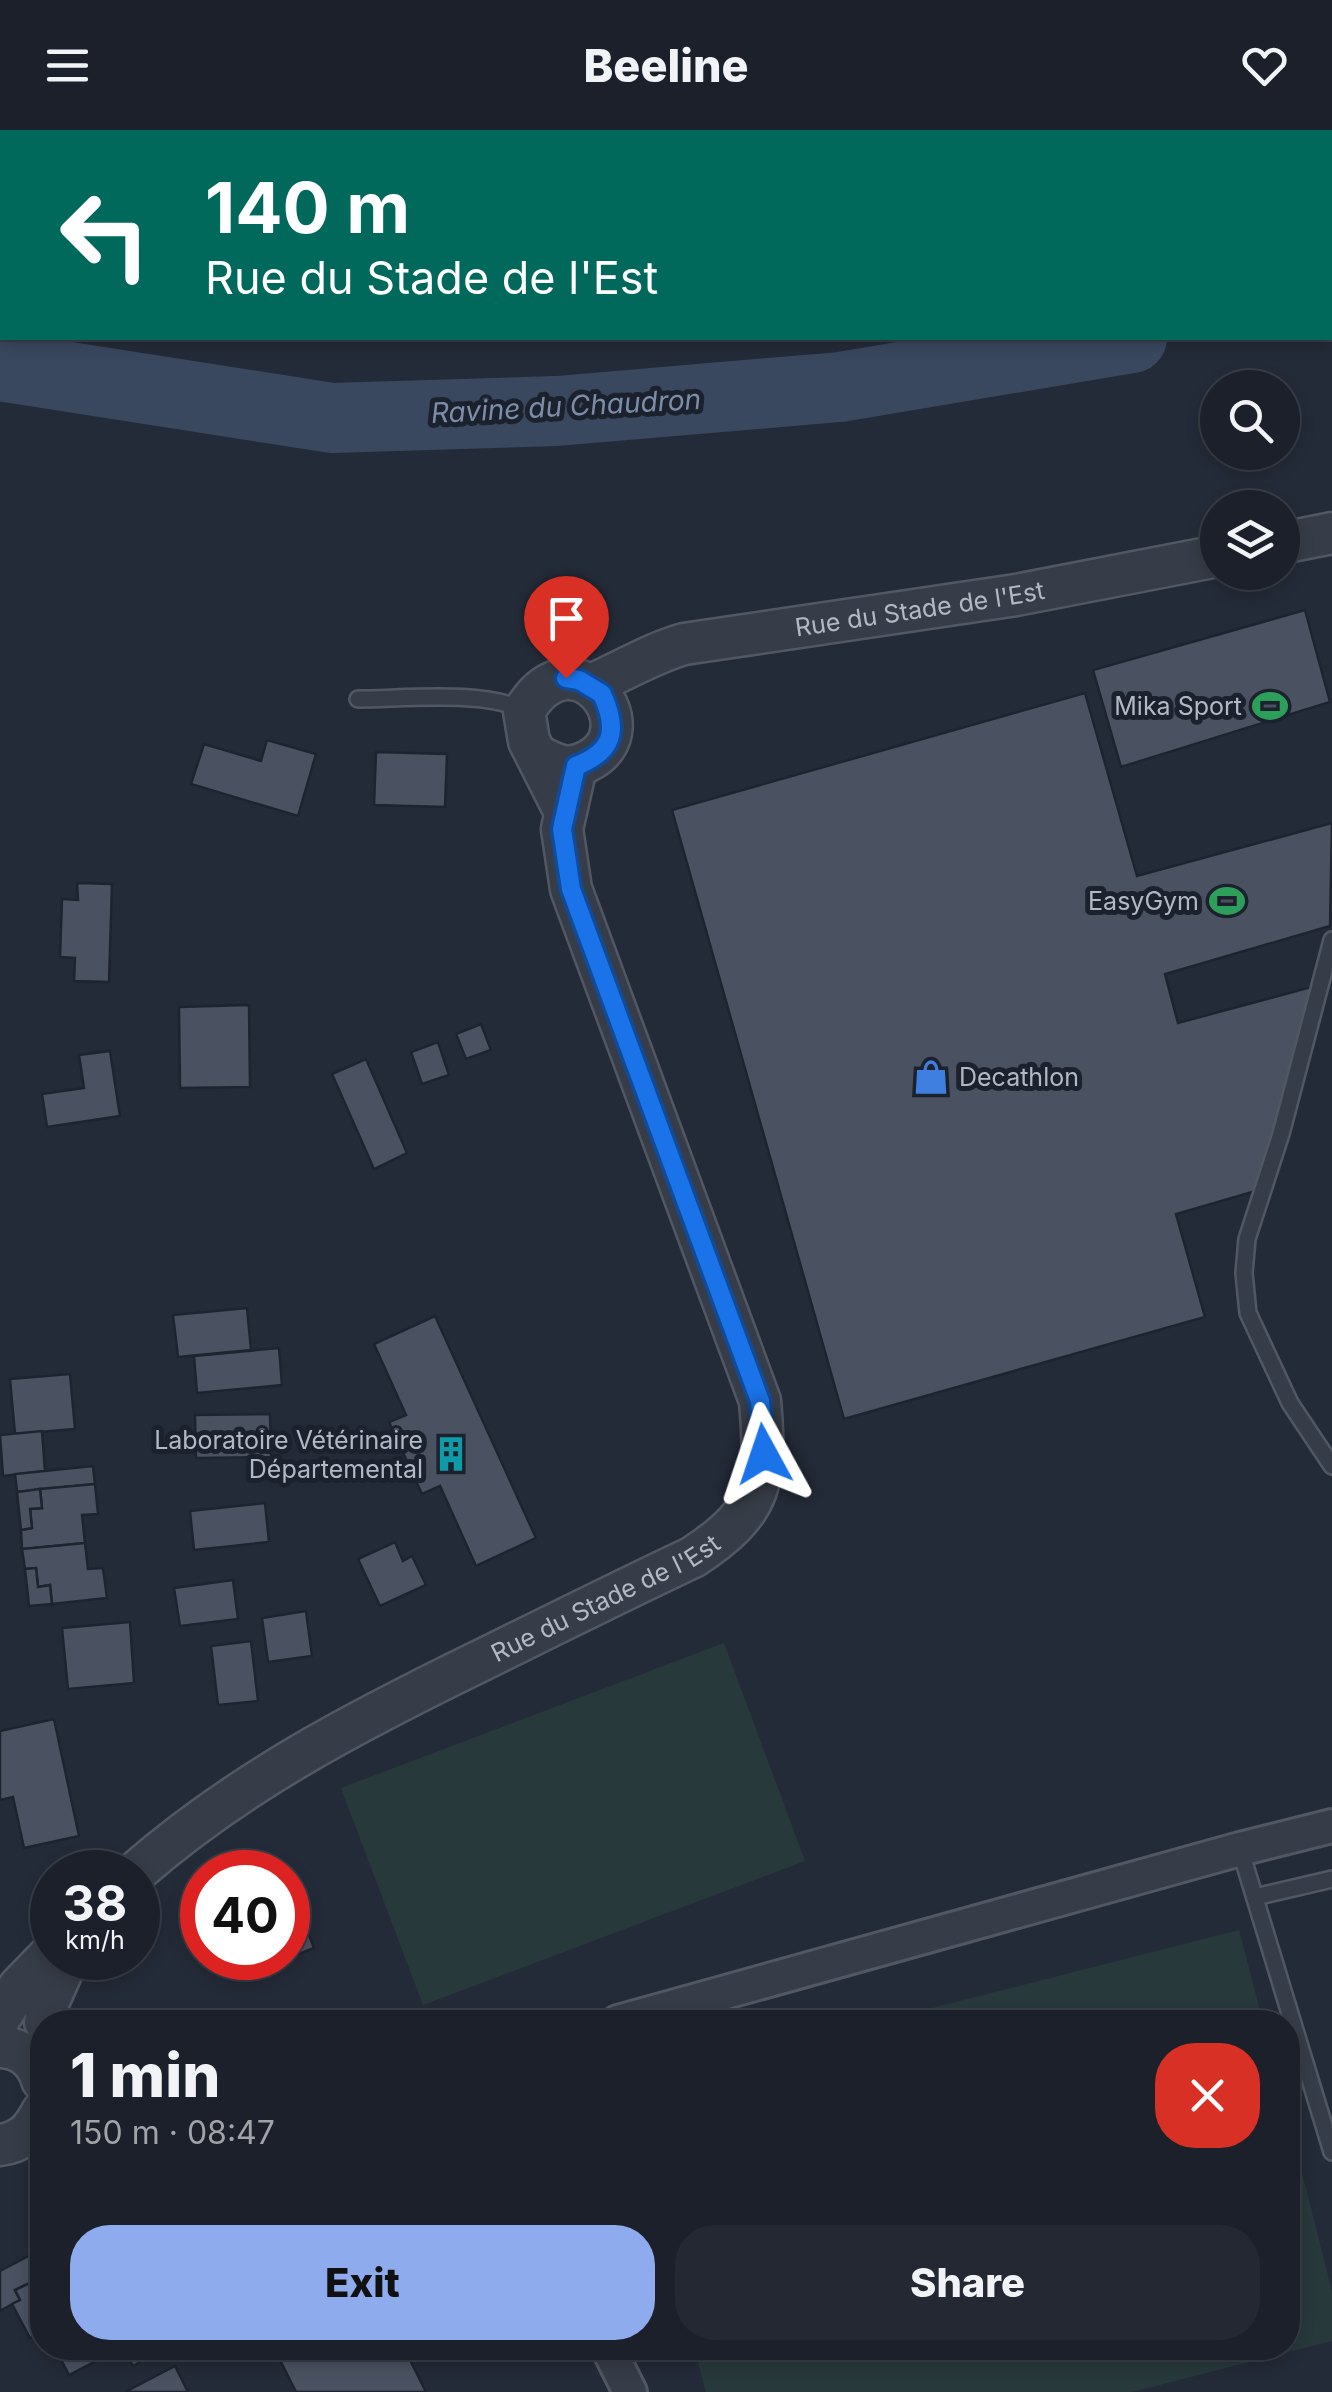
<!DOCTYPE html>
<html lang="en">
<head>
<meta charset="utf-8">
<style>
	:root { --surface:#1b202a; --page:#242832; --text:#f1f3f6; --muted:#a0a3a8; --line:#393e47; --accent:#8eaced }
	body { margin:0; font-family:Inter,sans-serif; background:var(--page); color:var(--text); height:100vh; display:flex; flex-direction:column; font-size:38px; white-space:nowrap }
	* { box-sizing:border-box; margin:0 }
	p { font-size:32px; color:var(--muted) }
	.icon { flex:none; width:55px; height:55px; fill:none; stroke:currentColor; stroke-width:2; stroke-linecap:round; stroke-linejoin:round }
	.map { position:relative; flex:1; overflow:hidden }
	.side { position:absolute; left:30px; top:1880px; width:1270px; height:350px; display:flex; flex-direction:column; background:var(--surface); border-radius:40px; box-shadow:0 5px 15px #0003,0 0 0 2px var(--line) }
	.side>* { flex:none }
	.hud { position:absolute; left:0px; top:0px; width:1332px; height:210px; box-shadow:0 5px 15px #0003,0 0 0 2px var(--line); background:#00695c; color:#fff; overflow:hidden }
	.buttons { position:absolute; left:1200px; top:240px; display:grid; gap:20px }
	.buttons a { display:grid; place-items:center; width:100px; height:100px; border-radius:50%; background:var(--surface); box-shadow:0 5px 15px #0003,0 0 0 2px var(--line); font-size:50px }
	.speed { position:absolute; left:30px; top:1720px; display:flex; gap:20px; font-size:50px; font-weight:700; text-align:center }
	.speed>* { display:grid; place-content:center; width:130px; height:130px; border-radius:50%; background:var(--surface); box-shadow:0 5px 15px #0003,0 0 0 2px var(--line); line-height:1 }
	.speed small { font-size:25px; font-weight:400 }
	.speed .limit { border:15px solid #d22; background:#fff; color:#111 }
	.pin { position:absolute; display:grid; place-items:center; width:85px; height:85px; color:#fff; margin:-102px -42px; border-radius:50% 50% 50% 0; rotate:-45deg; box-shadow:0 0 10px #0007 }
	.pin .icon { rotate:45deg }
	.me { position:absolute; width:110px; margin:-55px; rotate:355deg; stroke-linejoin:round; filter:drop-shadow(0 0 8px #0008) }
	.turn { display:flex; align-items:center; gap:35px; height:210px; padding:0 40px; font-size:45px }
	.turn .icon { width:130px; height:130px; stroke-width:2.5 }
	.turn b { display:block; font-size:70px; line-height:85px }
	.round { display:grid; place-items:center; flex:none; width:105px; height:105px; border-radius:40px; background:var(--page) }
	.overview { display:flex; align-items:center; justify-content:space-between; height:170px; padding:0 40px }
	h1 { font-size:60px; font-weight:800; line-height:75px }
	.primary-button { display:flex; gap:20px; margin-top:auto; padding:20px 40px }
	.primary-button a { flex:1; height:115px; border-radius:40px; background:var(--accent); color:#111; font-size:40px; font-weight:800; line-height:115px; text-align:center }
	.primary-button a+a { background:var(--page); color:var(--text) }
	header { display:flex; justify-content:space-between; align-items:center; height:130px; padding:0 40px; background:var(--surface); font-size:45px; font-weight:800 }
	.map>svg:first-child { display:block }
</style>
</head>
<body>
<header><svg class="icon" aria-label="menu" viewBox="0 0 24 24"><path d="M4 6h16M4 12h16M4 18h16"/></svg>Beeline<svg class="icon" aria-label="heart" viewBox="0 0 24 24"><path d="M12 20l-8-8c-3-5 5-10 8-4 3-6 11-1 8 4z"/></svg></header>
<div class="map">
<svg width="1332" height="2262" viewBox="0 0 1332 2262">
	<rect width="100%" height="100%" fill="#242b38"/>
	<g fill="#28393b">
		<polygon points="724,1513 805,1731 423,1875 341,1658"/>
		<polygon points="1239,1800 1263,1892 877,1892"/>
		<polygon points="1288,1988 1332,2161 1332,2211 1132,2262 706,2262 694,2218 1288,2218"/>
	</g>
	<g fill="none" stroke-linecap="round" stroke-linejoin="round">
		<g stroke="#3a485f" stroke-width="70">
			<polyline points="1330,174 1332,174"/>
			<polyline points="0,236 332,288 557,281 840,257 1132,208"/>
		</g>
	</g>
	<g fill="#4a5261" stroke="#1e242f" stroke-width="2.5">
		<polygon points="1305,480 1330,572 1121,637 1093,540"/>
		<polygon points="1085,563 1137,746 1332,693 1330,796 1165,844 1178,893 1315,856 1259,1060 1176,1084 1205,1187 844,1289 672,680"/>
		<polygon points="267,610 316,624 298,686 191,654 204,614 261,631"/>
		<polygon points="376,622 447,624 445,677 374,675"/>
		<polygon points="77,753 112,754 109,852 74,851 75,828 60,827 62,769 78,770"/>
		<polygon points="249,875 250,957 180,958 179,877"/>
		<polygon points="481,894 491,920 466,929 456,904"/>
		<polygon points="438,912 449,945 422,954 411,922"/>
		<polygon points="110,921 120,986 47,997 42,964 84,958 79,925"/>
		<polygon points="366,929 407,1023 374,1039 332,944"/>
		<polygon points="247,1178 251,1220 178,1227 173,1185"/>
		<polygon points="435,1186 536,1408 476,1436 440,1356 422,1364 389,1292 406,1285 374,1214"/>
		<polygon points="279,1218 282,1255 197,1263 194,1226"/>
		<polygon points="70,1244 75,1299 15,1304 10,1249"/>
		<polygon points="270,1284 271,1327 196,1328 195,1285"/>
		<polygon points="42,1301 45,1341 3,1346 0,1305"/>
		<polygon points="93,1336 95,1354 17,1362 15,1344"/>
		<polygon points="95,1354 98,1384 82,1385 85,1413 22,1419 21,1400 32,1398 30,1379 42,1378 40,1359"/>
		<polygon points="40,1359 42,1378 30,1379 32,1398 21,1400 17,1362"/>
		<polygon points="265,1373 269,1412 194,1420 190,1381"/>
		<polygon points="395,1412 403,1431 412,1426 426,1455 380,1476 358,1429"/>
		<polygon points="85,1413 88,1439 103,1438 107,1468 52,1474 50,1455 38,1457 36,1438 25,1439 22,1419"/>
		<polygon points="36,1438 38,1457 50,1455 52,1474 29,1476 25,1439"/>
		<polygon points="233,1450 238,1489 180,1496 174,1458"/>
		<polygon points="306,1481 312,1526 268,1532 262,1488"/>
		<polygon points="130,1492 134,1553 68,1559 62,1498"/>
		<polygon points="251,1511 258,1571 218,1575 211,1516"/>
		<polygon points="54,1589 79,1706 24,1718 13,1667 0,1670 0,1601"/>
		<polygon points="279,1730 284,1742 248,1742"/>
		<polygon points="288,1752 314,1818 251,1843 245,1828 288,1828"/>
		<polygon points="42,2119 42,2166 34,2151 15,2160 20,2170 0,2181 0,2141"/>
		<polygon points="34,2151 42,2166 42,2201 30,2208 12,2174 20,2170 15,2160"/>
		<polygon points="55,2218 115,2218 117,2220 69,2245"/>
		<polygon points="158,2218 160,2221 133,2236 123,2219"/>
		<polygon points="274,2218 404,2218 426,2262 296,2262"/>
		<polygon points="175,2236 188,2262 125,2262"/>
	</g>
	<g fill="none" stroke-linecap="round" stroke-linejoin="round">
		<defs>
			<g id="service">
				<path d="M358 569C402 569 486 560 522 580"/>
				<polyline points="1332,810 1281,1004 1247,1109 1244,1143 1248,1183 1290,1273 1332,1336"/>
				<polyline points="1240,1719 1332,2022"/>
				<polyline points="1255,1767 1332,1749"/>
			</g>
			<g id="minor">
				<polyline points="618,1892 1240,1719 1332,1696"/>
				<polyline points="608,2218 630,2262"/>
			</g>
			<g id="tertiary">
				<polyline points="1282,413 1332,403"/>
				<path id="s1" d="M591 555C623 541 650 524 684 514L1016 465 1218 426"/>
				<path d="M537 625C555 635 568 642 588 631 651 599 574 498 524 581L529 611 564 680"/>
				<path id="s2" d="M136 1742C239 1652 357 1591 480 1531 551 1496 621 1461 693 1427 763 1381 767 1352 760 1271L571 759 562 699 576 637"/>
				<polyline points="0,1888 19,1857 52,1823"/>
				<polyline points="45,1892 48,1873 68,1828"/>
				<path d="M0 1917C22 1918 36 1930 42 1950"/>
				<path d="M0 2015C22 2012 32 2001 42 1982"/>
			</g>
			<g id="secondary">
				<polyline points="788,2 798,0"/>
				<polyline points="0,33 2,34"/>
			</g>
		</defs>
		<use href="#service" stroke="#525863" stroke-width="20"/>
		<use href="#minor" stroke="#525863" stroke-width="38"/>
		<use href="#tertiary" stroke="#525863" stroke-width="45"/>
		<use href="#secondary" stroke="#525863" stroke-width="50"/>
		<use href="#service" stroke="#373d48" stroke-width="15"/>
		<use href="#minor" stroke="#373d48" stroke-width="32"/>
		<use href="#tertiary" stroke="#373d48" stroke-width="40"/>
		<use href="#secondary" stroke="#454c5b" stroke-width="45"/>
	</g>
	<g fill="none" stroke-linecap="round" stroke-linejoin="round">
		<defs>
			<path id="route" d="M566 548 579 550 602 564C618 599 615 621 576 636L562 699 571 759 760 1271 764 1324"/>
		</defs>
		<use href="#route" stroke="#114b97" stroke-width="25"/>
		<use href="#route" stroke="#1a73e8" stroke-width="18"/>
	</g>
	<defs>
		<symbol id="stadium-bare" viewBox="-9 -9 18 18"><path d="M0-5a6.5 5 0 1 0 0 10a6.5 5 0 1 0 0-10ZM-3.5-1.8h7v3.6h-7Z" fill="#2e9e5b" stroke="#1c222d" stroke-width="2.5" paint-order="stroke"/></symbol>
		<symbol id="shop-bare" viewBox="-9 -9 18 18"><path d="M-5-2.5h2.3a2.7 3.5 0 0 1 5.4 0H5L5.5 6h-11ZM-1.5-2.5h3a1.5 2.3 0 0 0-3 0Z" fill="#3f7fe0" stroke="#1c222d" stroke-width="2.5" paint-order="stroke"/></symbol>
		<symbol id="building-bare" viewBox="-9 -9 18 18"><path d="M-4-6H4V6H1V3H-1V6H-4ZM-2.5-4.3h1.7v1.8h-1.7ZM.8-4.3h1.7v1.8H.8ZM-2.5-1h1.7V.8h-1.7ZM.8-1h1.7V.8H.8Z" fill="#0f9aa8" stroke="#1c222d" stroke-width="2.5" paint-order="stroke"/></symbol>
	</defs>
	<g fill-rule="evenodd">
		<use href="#stadium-bare" x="1245" y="551" width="50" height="50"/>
		<use href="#stadium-bare" x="1202" y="746" width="50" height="50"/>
		<use href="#shop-bare" x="906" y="922" width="50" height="50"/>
		<use href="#building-bare" x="426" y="1299" width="50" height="50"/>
	</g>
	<g text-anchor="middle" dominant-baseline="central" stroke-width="10" stroke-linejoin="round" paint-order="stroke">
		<g font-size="25" fill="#b2b8c4" stroke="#1c222d">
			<text stroke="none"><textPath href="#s1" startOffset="340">Rue du Stade de l'Est</textPath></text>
			<text stroke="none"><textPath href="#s2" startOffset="545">Rue du Stade de l'Est</textPath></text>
		</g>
		<g font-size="25" fill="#b2b8c4" stroke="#1c222d" text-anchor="end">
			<text x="1242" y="576">Mika Sport</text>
			<text x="1199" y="771">EasyGym</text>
			<text x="959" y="947" text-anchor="start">Decathlon</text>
			<text x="423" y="1310">Laboratoire Vétérinaire<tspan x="423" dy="29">Départemental</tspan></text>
		</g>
		<g font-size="28" font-style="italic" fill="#7c8daa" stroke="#1c222d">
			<text transform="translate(566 276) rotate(-3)">Ravine du Chaudron</text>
		</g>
	</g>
</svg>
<div class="buttons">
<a><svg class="icon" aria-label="search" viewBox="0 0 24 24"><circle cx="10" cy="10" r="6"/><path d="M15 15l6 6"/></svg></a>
<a><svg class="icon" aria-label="layers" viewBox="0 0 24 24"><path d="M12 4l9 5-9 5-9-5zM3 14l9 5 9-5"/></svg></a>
</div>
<div class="speed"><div>38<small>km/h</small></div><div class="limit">40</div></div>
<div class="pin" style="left:566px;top:548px;background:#d93025"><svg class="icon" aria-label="arrive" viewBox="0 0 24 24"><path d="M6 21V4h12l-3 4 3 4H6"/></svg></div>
<svg class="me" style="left:764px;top:1324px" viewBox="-20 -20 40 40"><path d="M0-17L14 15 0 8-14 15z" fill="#1a73e8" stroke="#fff" stroke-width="4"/></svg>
<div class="hud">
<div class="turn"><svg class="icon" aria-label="left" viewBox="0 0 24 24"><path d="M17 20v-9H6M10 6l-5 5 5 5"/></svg><div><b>140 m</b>Rue du Stade de l'Est</div></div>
</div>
<section class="side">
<div class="overview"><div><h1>1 min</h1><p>150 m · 08:47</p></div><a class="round" style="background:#d93025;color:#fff"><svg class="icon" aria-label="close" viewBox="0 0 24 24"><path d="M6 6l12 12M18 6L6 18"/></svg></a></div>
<div class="primary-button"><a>Exit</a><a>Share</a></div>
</section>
</div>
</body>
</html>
